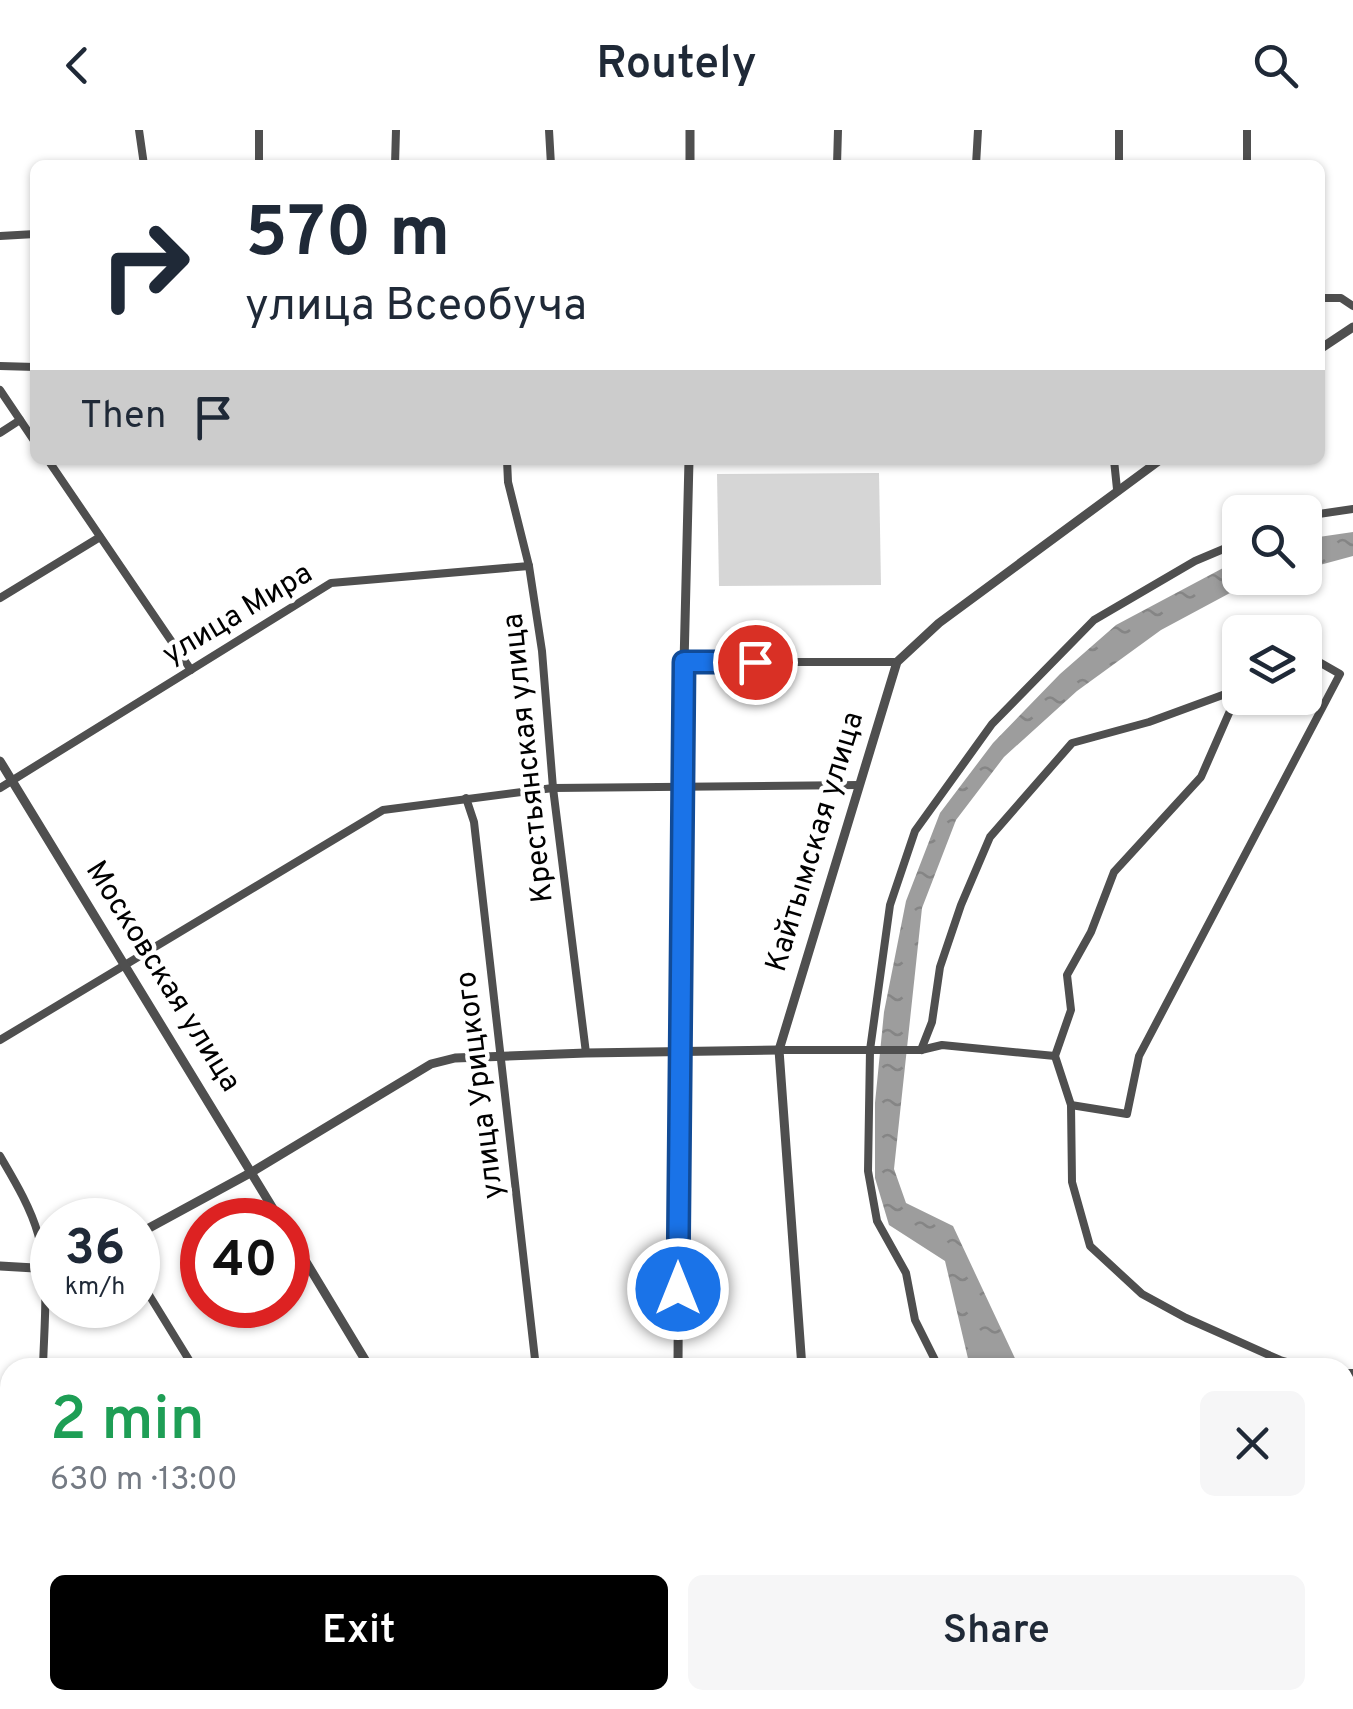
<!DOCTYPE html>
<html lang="en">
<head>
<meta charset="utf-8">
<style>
	:root { --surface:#fff; --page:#f6f6f7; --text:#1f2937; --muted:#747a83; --accent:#000 }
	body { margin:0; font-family:Overpass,sans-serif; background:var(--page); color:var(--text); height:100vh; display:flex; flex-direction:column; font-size:38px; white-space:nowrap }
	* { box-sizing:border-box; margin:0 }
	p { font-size:32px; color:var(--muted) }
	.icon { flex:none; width:55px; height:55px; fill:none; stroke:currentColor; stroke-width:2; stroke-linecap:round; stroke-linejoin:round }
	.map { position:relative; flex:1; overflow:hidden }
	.drawer { position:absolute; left:0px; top:1228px; width:1355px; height:352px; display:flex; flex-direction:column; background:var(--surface); border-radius:30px 30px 0 0; box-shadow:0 2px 8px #0004 }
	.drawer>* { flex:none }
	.guide { position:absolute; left:30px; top:30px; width:1295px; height:305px; border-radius:15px; box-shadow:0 2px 8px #0004; background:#fff; color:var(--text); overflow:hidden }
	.controls { position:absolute; left:1222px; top:365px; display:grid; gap:20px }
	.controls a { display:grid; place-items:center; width:100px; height:100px; border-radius:15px; background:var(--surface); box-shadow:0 2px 8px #0004; font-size:50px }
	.speed { position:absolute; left:30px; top:1068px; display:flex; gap:20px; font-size:50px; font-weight:700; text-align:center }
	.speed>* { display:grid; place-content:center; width:130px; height:130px; border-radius:50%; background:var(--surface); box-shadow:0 2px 8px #0004; line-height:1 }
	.speed small { font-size:25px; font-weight:400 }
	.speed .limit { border:15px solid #d22; background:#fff; color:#111 }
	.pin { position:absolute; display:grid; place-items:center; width:85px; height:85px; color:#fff; margin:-42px; border:5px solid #fff; border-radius:50%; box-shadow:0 2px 10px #0007 }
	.me { position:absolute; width:110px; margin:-55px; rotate:0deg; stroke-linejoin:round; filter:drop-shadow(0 0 8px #0008) }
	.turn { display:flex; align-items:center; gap:35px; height:210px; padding:0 50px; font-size:45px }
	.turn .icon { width:130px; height:130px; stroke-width:2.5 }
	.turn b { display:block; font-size:70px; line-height:85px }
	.then { display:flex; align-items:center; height:95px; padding:0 50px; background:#0003; gap:20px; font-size:38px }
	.round { display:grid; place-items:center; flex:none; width:105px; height:105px; border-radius:15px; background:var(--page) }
	.head { display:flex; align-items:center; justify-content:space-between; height:170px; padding:0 50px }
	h1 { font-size:60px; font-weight:600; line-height:75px; color:#1e9e55 }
	.cta { display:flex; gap:20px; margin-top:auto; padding:20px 50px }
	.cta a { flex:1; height:115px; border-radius:15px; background:var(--accent); color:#fff; font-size:40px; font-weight:600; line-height:115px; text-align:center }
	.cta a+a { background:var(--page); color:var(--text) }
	header { display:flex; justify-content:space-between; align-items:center; height:130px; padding:0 50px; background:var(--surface); font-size:45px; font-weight:600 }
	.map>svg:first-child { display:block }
</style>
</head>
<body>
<header><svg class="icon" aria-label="back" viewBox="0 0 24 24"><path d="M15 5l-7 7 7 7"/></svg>Routely<svg class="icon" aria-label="search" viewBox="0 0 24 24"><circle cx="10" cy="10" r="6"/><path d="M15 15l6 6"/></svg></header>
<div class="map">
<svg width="1353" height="1579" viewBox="0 0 1353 1579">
	<defs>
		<pattern id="water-ripples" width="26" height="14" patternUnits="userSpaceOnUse" patternTransform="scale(2.5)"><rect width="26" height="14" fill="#9d9d9d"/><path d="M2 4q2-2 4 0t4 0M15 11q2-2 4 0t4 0" fill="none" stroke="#858585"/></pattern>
	</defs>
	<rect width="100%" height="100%" fill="#fff"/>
	<polygon fill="#d6d6d6" points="879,343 881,455 719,456 717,344"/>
	<g fill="url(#water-ripples)">
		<polygon points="1353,402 1353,426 1305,439 1305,409"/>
		<polygon points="1240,429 1240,448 1275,448 1243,456 1161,500 1077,561 1004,627 956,690 922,778 894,1039 906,1073 953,1096 1019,1237 970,1237 945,1131 889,1095 875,1048 875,973 884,882 906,771 940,683 993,613 1060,544 1116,495"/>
	</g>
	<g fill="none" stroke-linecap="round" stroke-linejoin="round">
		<g stroke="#4f4f4f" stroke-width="8">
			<polyline points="139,0 144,35"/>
			<polyline points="549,0 551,35"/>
			<polyline points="259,35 259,0"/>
			<polyline points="395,35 396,0"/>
			<polyline points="837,35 838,0"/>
			<polyline points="976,35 978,0"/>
			<polyline points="1119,35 1119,0"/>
			<polyline points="1247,35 1247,0"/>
			<polyline points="0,106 35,104"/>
			<polyline points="1320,168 1341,168 1353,176"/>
			<polyline points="0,236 35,237"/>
			<polyline points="0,260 35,312"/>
			<polyline points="0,303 20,290"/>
			<polyline points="48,330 191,540"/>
			<polyline points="507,330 508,352 529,436 542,521 553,658 586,923"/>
			<polyline points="1114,330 1117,359"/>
			<polyline points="1305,386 1353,379"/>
			<polyline points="0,468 100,407"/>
			<polyline points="684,532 897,532"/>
			<polyline points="1240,558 1201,647 1114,742 1091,802 1067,845 1071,880 1055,926 1071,975 1072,1052 1090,1116 1142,1164 1186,1188 1280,1230 1308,1238"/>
			<polyline points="0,658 331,453 529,436"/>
			<polyline points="466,668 474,692 536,1238"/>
			<polyline points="0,910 383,680 553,658 859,655"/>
			<polyline points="779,920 921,920 942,915 1055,926"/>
			<polyline points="921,920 932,892 940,837 961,775 990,707 1072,613 1149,592 1239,559"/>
			<polyline points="1071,975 1127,984 1139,926 1340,544 1305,524"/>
			<path d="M0 1026C14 1050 30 1076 38 1104 50 1146 44 1194 43 1238"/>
			<polyline points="138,1147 194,1238"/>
			<polyline points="939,1238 915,1190 906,1143 877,1091 868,1041 870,920 890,775 915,701 992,594 1094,490 1195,431 1240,412"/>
			<polyline points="1345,1243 1353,1243"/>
			<polyline points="47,1570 47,1579"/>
			<polyline points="1083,1570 1091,1579"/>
			<polyline points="214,1579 214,1570"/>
			<polyline points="950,1579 952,1570"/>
		</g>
		<g stroke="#4f4f4f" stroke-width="9">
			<polyline points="690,35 690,0"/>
			<polyline points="1320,219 1353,197"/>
			<polyline points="0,631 280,1090"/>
			<polyline points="288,1102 370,1238"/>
			<polyline points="138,1104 252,1042 431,934 455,928 586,923 779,920"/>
			<polyline points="0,1136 52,1139"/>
			<polyline points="678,1238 681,656 689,330"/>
			<polyline points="802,1238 779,920 897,532 939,493 1160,330"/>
			<polyline points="0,1300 10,1300"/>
			<polyline points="825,1570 826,1579"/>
			<polyline points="442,1579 443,1570"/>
			<polyline points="673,1579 673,1570"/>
		</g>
	</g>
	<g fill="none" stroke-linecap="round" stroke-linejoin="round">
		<defs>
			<polyline id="route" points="678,1159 684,532 755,532"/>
		</defs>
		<use href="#route" stroke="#114b97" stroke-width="25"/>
		<use href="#route" stroke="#1a73e8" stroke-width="18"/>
	</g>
	<g text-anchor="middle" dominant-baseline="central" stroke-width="9" stroke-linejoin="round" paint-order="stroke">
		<g font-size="30" fill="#000" stroke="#fff">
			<text transform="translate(238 485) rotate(-31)">улица Мира</text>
			<text transform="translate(529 628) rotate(-96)">Крестьянская улица</text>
			<text transform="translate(816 712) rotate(-73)">Кайтымская улица</text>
			<text transform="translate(162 847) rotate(58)">Московская улица</text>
			<text transform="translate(481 955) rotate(-97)">улица Урицкого</text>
		</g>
	</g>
</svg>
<div class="controls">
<a><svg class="icon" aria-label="search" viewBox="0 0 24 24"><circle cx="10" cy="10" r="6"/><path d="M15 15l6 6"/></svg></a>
<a><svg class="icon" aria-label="layers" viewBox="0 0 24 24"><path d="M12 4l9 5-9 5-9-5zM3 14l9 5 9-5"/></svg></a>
</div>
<div class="speed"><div>36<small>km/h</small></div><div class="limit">40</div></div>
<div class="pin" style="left:755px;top:532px;background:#d93025"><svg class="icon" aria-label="arrive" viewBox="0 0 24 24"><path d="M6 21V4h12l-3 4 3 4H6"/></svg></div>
<svg class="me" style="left:678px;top:1159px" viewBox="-20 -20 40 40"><circle r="17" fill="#1a73e8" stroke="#fff" stroke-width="3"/><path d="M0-11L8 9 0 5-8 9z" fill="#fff"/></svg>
<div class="guide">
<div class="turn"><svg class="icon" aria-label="right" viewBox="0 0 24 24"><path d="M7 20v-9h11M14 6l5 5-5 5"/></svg><div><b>570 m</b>улица Всеобуча</div></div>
<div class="then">Then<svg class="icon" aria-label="arrive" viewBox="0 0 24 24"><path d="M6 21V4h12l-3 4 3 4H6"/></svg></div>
</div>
<section class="drawer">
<div class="head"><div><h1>2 min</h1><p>630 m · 13:00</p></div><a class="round"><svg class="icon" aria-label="close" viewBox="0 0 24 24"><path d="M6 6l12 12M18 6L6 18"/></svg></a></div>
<div class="cta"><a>Exit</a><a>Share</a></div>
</section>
</div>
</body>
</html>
